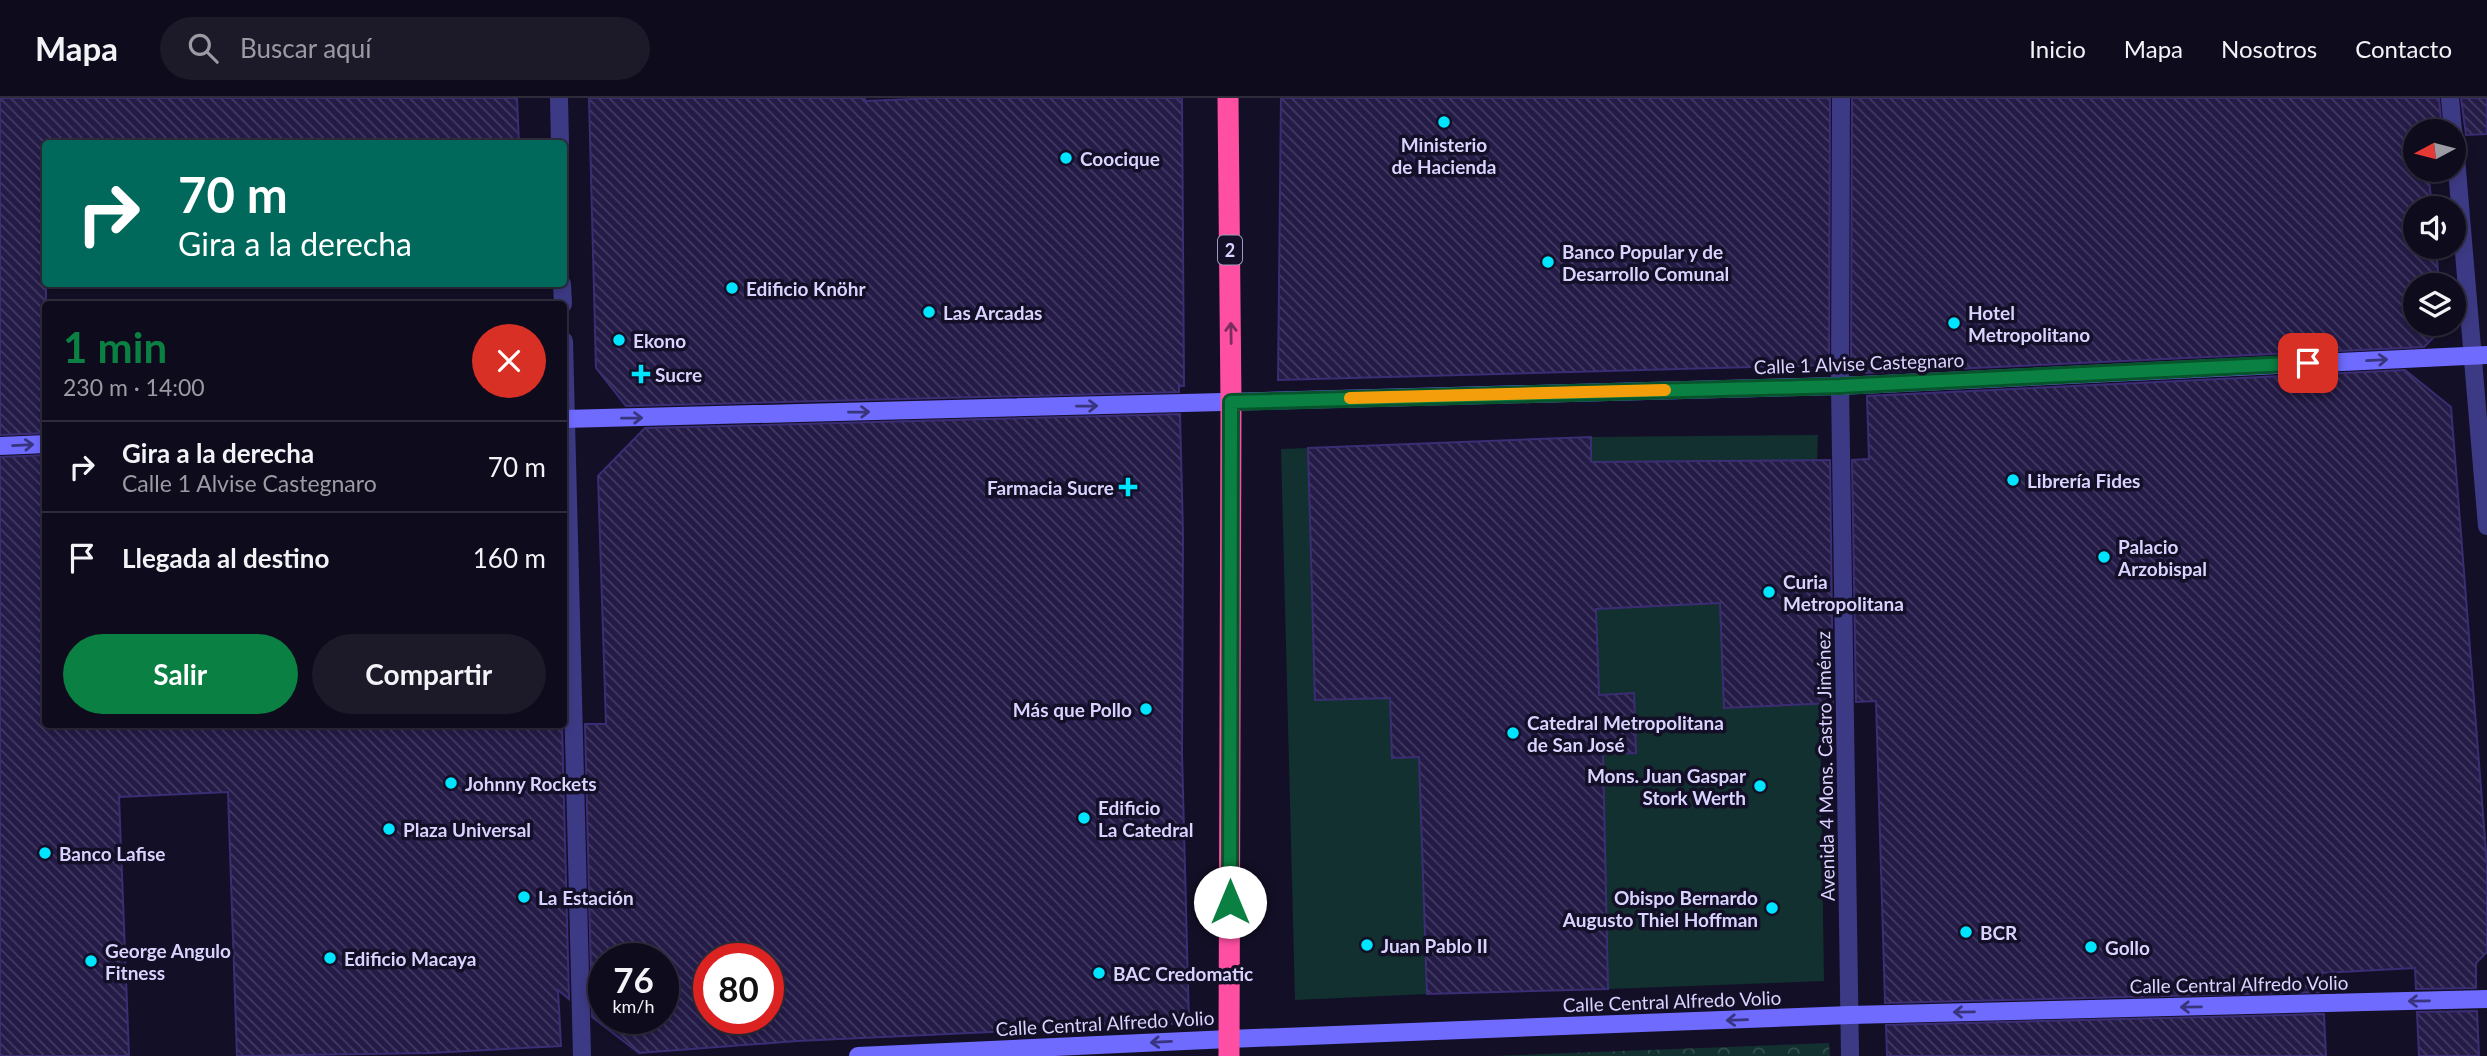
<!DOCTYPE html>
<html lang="es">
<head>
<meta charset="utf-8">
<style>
	:root { --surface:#0e0b1c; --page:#1c1929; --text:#f1f3f6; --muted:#9b9ba3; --line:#2e2b3b; --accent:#0b8043 }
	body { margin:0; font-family:Lato,sans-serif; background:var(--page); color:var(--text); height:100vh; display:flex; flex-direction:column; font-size:26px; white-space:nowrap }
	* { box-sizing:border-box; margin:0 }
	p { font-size:23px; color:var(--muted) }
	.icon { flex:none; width:38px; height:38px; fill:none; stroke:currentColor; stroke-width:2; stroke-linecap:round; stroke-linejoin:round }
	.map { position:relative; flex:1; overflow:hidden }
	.sheet { position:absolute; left:42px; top:203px; width:525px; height:427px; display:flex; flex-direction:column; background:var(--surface); border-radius:7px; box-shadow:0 4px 10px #0003,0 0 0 2px var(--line) }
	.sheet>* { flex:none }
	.top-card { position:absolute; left:42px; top:42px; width:525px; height:147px; border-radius:7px; box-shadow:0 4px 10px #0003,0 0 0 2px var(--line); background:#00695c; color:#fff; overflow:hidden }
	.needle { width:46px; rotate:263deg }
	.controls { position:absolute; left:2403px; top:21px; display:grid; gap:14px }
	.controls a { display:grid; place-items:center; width:63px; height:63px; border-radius:50%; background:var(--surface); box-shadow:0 4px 10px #0003,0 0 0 2px var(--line); font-size:35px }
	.speed { position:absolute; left:588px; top:845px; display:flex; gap:14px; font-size:35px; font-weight:700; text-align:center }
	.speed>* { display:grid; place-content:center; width:91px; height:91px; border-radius:50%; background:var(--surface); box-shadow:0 4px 10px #0003,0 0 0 2px var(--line); line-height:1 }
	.speed small { font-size:18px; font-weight:400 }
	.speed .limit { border:10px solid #d22; background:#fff; color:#111 }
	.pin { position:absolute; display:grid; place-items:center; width:60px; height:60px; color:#fff; margin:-30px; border-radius:14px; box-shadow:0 4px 10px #0006 }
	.me { position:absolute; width:77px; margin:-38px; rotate:0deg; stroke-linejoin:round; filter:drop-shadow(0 0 5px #0008) }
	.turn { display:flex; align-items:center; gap:24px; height:147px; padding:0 21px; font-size:32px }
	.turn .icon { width:91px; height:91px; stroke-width:2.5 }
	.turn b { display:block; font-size:49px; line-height:60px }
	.round { display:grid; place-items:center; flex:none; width:74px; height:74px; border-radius:37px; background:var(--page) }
	.headline { display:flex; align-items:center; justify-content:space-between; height:119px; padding:0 21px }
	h1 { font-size:42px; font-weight:700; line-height:52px; color:var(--accent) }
	.primary-button { display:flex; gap:14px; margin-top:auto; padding:14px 21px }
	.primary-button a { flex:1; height:80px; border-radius:42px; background:var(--accent); color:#fff; font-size:28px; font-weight:700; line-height:80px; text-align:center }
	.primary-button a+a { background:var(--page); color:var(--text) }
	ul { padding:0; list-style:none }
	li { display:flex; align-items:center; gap:21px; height:91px; padding:0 21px; border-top:2px solid var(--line) }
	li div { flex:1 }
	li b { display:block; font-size:26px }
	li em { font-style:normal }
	header { display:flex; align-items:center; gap:42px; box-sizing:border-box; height:98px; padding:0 35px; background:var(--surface); border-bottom:2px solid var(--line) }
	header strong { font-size:33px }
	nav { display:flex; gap:38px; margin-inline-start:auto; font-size:24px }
	.search { width:490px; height:63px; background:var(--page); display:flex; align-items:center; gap:18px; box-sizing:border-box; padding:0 24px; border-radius:38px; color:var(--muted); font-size:26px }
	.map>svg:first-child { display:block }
</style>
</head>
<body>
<header>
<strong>Mapa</strong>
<div class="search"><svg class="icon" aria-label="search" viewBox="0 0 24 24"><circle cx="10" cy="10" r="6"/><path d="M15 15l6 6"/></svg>Buscar aquí</div>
<nav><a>Inicio</a><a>Mapa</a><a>Nosotros</a><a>Contacto</a></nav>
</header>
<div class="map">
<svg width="2487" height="958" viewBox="0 0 2487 958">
	<defs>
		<pattern id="park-crowns" width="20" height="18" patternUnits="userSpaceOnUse" patternTransform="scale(1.75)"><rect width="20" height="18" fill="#12302f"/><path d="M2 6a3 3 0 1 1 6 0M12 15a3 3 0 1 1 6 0" fill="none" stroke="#344d4e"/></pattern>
		<pattern id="building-back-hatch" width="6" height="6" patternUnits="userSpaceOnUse" patternTransform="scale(1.75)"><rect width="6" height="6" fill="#241b47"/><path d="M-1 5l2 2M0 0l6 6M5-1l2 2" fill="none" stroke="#433b63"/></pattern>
	</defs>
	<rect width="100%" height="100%" fill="#130f26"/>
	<polygon fill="url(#park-crowns)" points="1829,945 1830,958 1491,958"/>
	<g fill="#12302f">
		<polygon points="1818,337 1817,362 1591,364 1591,339"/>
		<polygon points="1308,350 1316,601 1372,600 1370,524 1419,659 1427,896 1295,902 1281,351"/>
		<polygon points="1717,442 1724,610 1820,606 1824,883 1608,891 1603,656 1634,596 1599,597 1594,449 1653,477 1654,509 1704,506"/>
	</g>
	<g fill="url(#building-back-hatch)" stroke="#3b2d73" stroke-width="2" fill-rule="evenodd">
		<polygon points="0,0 517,0 519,46 46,46 46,335 0,337"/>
		<polygon points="589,0 865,0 865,3 938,0 1182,0 1184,288 1179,288 1179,294 626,308 596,270"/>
		<polygon points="1281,0 1830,0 1829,267 1278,282"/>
		<polygon points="1852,0 2439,0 2442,33 2415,33 2415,72 2428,72 2432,110 2415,110 2415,149 2436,149 2439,187 2415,187 2415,226 2443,226 2443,230 2424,249 1866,275 1866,266 1851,266"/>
		<polygon points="2461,0 2487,0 2487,36 2466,37"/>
		<polygon points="2405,272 2451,309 2487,767 2487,854 2476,865 2476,890 2416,891 2415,870 2322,875 2323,894 1885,905 1876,603 1856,604 1852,362 1869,361 1867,298"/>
		<path d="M1180 316 1183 437 1182 655 1189 925 797 943 639 955 592 919 585 626H606L598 378 645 330ZM604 861H663V920H604ZM709 861H768V920H709Z"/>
		<polygon points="1591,339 1591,364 1830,362 1833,605 1724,610 1720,505 1596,511 1599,597 1634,595 1636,655 1603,656 1608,891 1427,896 1419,659 1392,660 1390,600 1315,602 1308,350"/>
		<polygon points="46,357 46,626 562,626 569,901 558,892 561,948 430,955 237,958 228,694 119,699 129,958 0,958 0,359"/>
		<polygon points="2477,913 2479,958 2419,958 2417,914"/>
		<polygon points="2324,916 2326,958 1887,958 1886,927"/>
	</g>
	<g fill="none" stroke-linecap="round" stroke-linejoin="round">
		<g stroke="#3d3a85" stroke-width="18">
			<polyline points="559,0 560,46"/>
			<polyline points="1841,0 1840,288 1850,958"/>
			<polyline points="2450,0 2453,33"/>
			<polyline points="2454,36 2487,428"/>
			<polyline points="562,186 563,206"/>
			<polyline points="564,243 582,958"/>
		</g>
		<g stroke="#6f6bff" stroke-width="18">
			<polyline points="564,321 1840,288 2487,257"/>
			<polyline points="0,348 46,346"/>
			<polyline points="858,958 1229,941 1850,917 2487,901"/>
		</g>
		<polyline stroke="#ff4fa3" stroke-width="21" points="1228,0 1231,304 1229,958"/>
	</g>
	<defs><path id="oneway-shaft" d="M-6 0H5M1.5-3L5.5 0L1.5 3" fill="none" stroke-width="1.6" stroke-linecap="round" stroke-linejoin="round" transform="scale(1.75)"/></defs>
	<use stroke="#7d2c5e" href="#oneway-shaft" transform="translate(1231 235) rotate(-91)"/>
	<g stroke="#38347d">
		<use href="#oneway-shaft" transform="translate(2377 262) rotate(-3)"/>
		<use href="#oneway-shaft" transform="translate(1087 308) rotate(-1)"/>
		<use href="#oneway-shaft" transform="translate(859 314) rotate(-1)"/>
		<use href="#oneway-shaft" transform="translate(632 320) rotate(-1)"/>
		<use href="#oneway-shaft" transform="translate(23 347) rotate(-3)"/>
		<use href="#oneway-shaft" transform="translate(2419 903) rotate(179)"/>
		<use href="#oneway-shaft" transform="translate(2191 909) rotate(179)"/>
		<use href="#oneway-shaft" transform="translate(1964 914) rotate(179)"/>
		<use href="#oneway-shaft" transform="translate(1737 922) rotate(178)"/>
		<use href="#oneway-shaft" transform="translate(1161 944) rotate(177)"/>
	</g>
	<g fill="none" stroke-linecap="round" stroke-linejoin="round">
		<defs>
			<polyline id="route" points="1230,804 1231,304 1840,288 2308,265"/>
		</defs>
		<use href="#route" stroke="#07532c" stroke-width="18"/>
		<use href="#route" stroke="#0b8043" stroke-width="12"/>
		<polyline stroke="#f59e0b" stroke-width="12" points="1350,300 1665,292"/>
	</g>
	<g fill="#00e5ff" stroke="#130f26" stroke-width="2.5">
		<circle cx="1444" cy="24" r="7"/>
		<circle cx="1066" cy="60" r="7"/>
		<circle cx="1548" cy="164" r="7"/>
		<circle cx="732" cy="190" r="7"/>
		<circle cx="929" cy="214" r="7"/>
		<circle cx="1954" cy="225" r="7"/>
		<circle cx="619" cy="242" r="7"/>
		<path d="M637.5 265.5h7v7h7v7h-7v7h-7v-7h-7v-7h7z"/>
		<circle cx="2013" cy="382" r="7"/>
		<path d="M1124.5 378.5h7v7h7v7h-7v7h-7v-7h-7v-7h7z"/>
		<circle cx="2104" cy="459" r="7"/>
		<circle cx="1769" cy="494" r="7"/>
		<circle cx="1146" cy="611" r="7"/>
		<circle cx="1513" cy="635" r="7"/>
		<circle cx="451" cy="685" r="7"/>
		<circle cx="1760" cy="688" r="7"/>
		<circle cx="1084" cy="720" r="7"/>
		<circle cx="389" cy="731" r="7"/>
		<circle cx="45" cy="755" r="7"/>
		<circle cx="524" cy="799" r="7"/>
		<circle cx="1772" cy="810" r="7"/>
		<circle cx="1966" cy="834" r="7"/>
		<circle cx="1367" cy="847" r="7"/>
		<circle cx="2091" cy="849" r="7"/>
		<circle cx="330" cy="860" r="7"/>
		<circle cx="91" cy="863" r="7"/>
		<circle cx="1099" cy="875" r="7"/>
	</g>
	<g text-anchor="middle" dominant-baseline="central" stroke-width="7" stroke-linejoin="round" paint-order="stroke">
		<rect fill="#130f26" stroke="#9e99be" stroke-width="2" x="1218" y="137.5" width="24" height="29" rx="5"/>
		<g font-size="18" font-weight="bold" fill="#d9d4ff">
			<text x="1230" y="152">2</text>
		</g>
		<g font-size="19" font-weight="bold" fill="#d9d4ff" stroke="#130f26" text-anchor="start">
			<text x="1444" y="46" text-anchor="middle">Ministerio<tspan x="1444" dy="22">de Hacienda</tspan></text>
			<text x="1080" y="60">Coocique</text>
			<text x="1562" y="153">Banco Popular y de<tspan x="1562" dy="22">Desarrollo Comunal</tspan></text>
			<text x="746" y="190">Edificio Knöhr</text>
			<text x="943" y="214">Las Arcadas</text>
			<text x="1968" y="214">Hotel<tspan x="1968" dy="22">Metropolitano</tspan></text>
			<text x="633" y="242">Ekono</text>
			<text x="655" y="276">Sucre</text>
			<text x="2027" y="382">Librería Fides</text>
			<text x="1114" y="389" text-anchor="end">Farmacia Sucre</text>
			<text x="2118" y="448">Palacio<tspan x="2118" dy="22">Arzobispal</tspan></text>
			<text x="1783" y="483">Curia<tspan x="1783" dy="22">Metropolitana</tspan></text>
			<text x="1132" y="611" text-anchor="end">Más que Pollo</text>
			<text x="1527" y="624">Catedral Metropolitana<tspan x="1527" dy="22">de San José</tspan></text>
			<text x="1746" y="677" text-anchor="end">Mons. Juan Gaspar<tspan x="1746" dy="22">Stork Werth</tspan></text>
			<text x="465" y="685">Johnny Rockets</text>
			<text x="1098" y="709">Edificio<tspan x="1098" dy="22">La Catedral</tspan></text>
			<text x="403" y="731">Plaza Universal</text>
			<text x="59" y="755">Banco Lafise</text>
			<text x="538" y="799">La Estación</text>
			<text x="1758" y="799" text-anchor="end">Obispo Bernardo<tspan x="1758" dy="22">Augusto Thiel Hoffman</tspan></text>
			<text x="1980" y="834">BCR</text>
			<text x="1381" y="847">Juan Pablo II</text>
			<text x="2105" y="849">Gollo</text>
			<text x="105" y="852">George Angulo<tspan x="105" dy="22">Fitness</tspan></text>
			<text x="344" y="860">Edificio Macaya</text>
			<text x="1113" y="875">BAC Credomatic</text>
		</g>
		<g font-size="19" fill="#d9d4ff" stroke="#130f26">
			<text transform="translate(1859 265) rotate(-2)">Calle 1 Alvise Castegnaro</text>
			<text transform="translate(1825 668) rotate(-91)">Avenida 4 Mons. Castro Jiménez</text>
			<text transform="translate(2239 886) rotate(-1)">Calle Central Alfredo Volio</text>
			<text transform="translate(1672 903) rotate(-2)">Calle Central Alfredo Volio</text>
			<text transform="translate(1105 925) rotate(-3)">Calle Central Alfredo Volio</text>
		</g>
	</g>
</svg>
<div class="controls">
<a><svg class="needle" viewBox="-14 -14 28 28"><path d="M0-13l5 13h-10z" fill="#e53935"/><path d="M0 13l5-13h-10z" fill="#9b9ba3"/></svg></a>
<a><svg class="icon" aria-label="sound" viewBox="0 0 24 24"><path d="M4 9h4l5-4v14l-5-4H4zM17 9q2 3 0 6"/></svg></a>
<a><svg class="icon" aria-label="layers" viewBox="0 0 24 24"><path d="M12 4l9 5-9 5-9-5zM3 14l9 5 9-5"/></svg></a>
</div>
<div class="speed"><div>76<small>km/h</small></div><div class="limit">80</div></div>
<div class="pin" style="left:2308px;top:265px;background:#d93025"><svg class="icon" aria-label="arrive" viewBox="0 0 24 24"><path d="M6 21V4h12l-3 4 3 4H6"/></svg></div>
<svg class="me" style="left:1230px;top:804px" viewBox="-20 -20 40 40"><circle r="19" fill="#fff"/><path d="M0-13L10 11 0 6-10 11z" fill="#0b8043"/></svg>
<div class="top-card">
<div class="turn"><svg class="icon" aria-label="right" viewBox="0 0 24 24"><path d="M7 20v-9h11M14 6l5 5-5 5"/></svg><div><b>70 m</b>Gira a la derecha</div></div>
</div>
<section class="sheet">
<div class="headline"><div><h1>1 min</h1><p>230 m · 14:00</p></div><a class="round" style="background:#d93025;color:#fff"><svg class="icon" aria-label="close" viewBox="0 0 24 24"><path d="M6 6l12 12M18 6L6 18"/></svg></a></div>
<ul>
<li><svg class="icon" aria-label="right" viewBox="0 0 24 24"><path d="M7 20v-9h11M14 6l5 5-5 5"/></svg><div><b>Gira a la derecha</b><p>Calle 1 Alvise Castegnaro</p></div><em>70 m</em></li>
<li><svg class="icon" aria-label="arrive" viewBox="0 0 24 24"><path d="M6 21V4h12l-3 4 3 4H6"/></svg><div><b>Llegada al destino</b></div><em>160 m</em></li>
</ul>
<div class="primary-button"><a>Salir</a><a>Compartir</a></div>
</section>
</div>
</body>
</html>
